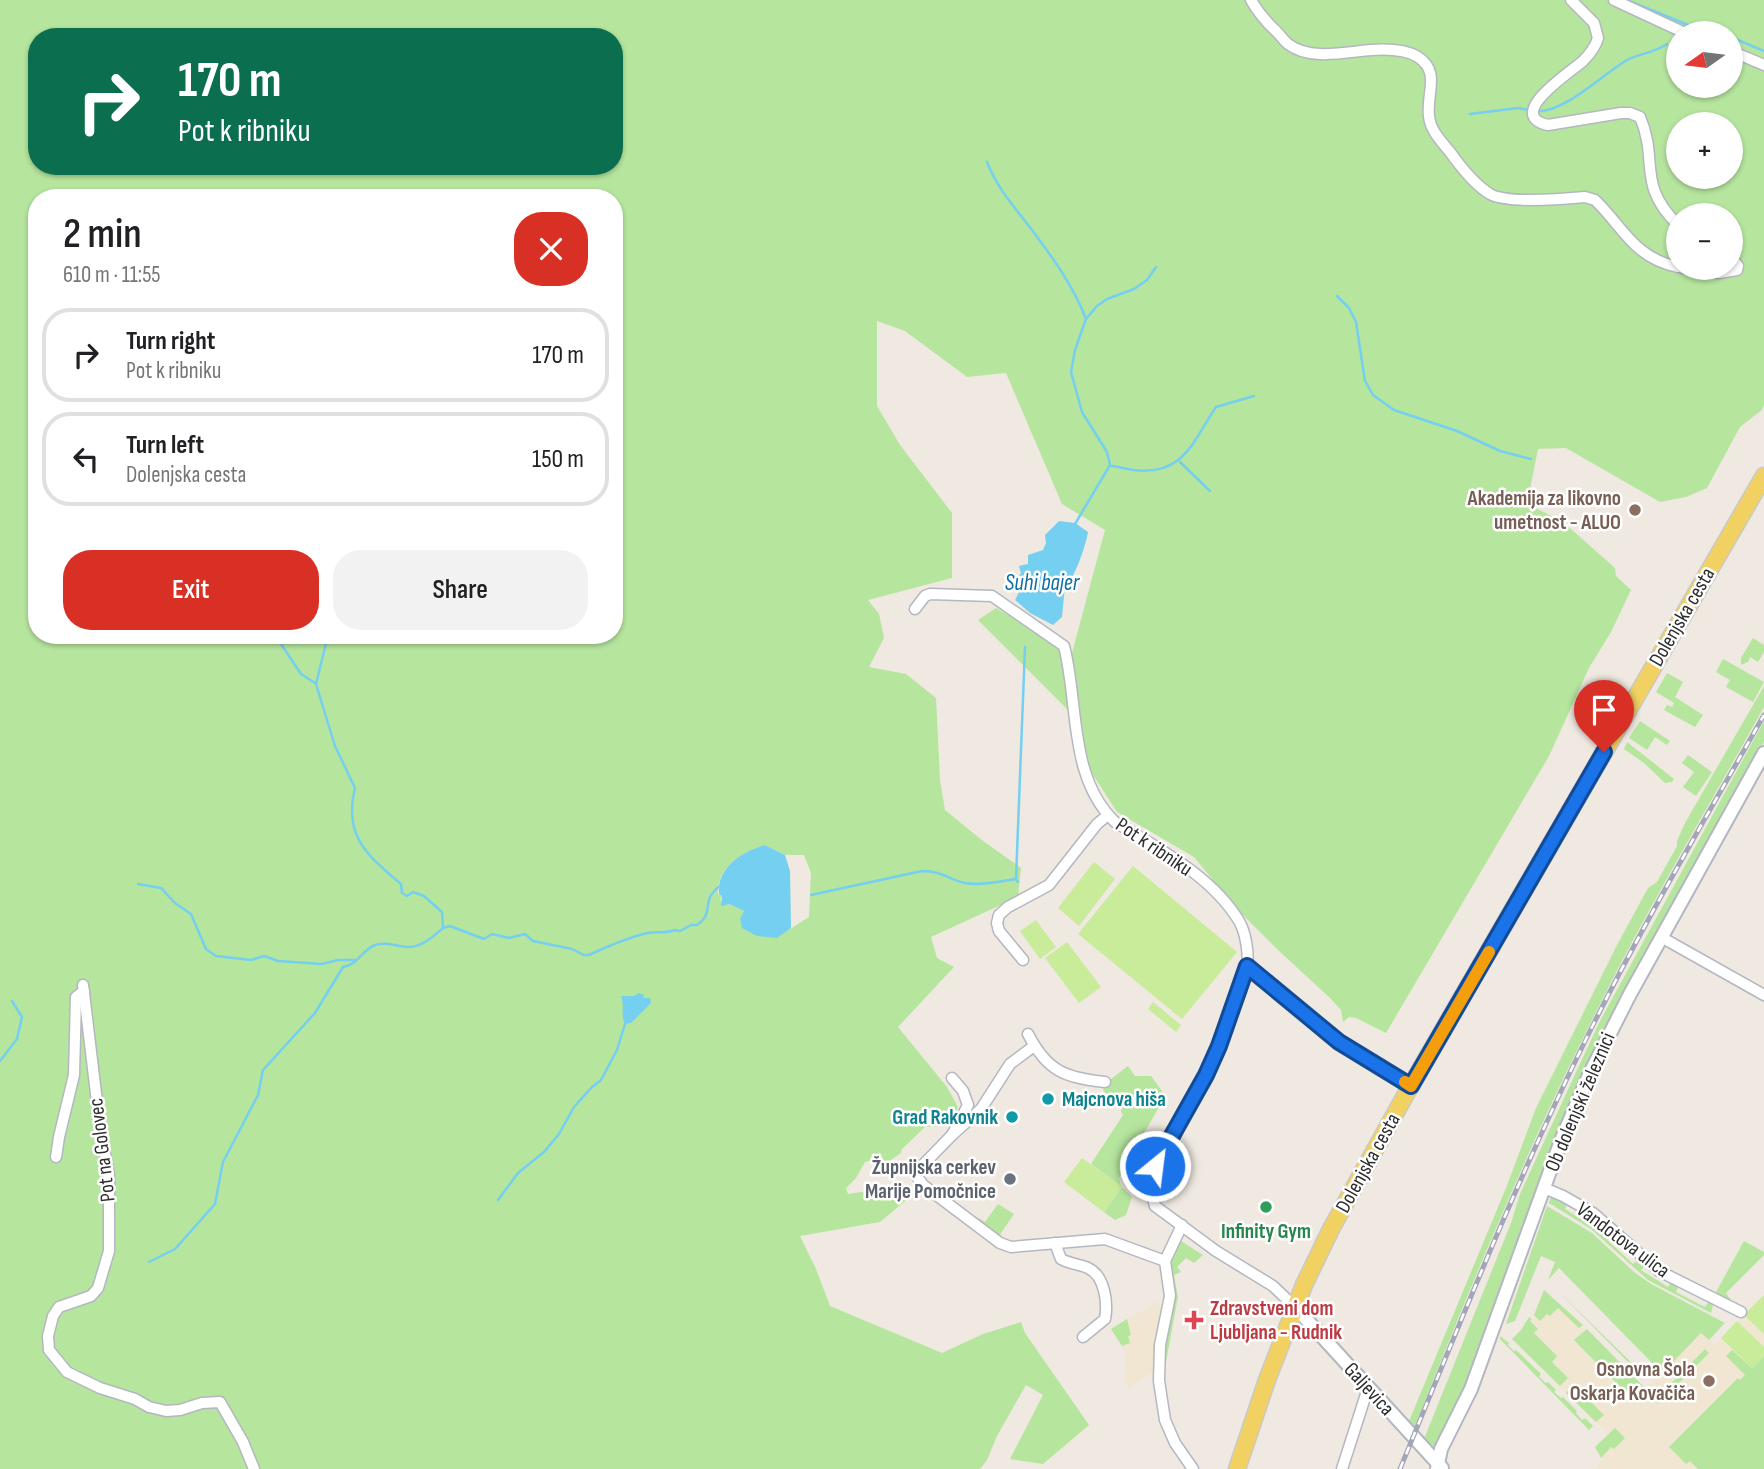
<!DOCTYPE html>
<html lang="en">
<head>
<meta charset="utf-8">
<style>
	:root { --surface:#fff; --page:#f2f2f2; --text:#202124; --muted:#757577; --line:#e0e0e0; --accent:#d93025 }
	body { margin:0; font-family:"Sofia Sans Condensed",sans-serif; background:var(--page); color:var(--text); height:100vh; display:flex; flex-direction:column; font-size:26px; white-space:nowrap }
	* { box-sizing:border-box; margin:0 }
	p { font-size:23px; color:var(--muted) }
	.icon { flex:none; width:38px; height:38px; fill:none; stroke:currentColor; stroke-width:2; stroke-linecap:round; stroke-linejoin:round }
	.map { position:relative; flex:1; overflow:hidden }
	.panel { position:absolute; left:28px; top:189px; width:595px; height:455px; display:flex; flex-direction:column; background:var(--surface); border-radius:28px; box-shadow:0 2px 5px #0004 }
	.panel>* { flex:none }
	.banner { position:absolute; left:28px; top:28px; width:595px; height:147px; border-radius:28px; box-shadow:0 2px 5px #0004; background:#0b6e4f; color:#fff; overflow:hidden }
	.needle { width:46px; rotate:256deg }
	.fabs { position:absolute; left:1666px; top:21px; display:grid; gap:14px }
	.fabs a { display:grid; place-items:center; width:77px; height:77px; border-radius:50%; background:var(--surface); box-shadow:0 2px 5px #0004; font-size:35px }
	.pin { position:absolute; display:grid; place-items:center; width:60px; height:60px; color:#fff; margin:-72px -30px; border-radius:50% 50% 50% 0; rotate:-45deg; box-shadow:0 0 7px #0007 }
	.pin .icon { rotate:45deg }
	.me { position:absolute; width:77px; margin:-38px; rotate:29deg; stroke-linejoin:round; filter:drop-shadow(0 0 5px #0008) }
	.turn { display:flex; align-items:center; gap:24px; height:147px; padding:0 35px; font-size:32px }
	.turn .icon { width:91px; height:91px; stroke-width:2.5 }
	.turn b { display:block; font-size:49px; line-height:60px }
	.round { display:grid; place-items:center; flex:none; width:74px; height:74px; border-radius:28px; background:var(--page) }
	.overview { display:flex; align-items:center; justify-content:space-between; height:119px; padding:0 35px }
	h1 { font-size:42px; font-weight:600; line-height:52px }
	.cta { display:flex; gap:14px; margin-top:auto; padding:14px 35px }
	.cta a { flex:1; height:80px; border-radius:28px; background:var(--accent); color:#fff; font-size:28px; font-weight:600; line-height:80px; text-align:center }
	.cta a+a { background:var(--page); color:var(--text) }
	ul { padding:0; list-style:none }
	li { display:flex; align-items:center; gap:21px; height:94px; margin:0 14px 10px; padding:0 21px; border:4px solid var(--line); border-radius:28px }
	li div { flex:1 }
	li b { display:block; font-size:26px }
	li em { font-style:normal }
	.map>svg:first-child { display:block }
</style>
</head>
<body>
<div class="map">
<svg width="1764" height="1469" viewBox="0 0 1764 1469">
	<rect width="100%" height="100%" fill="#efe9e1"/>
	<g fill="#f0e6d1">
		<polygon points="1764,1295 1764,1469 1594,1469 1603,1460 1595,1447 1608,1434 1544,1371 1520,1331 1552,1299 1585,1330 1575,1341 1634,1400 1702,1333 1715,1345"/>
		<polygon points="1159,1301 1161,1315 1157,1336 1155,1371 1129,1387 1126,1385 1125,1351 1111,1329"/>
	</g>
	<g fill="#b6e59e" fill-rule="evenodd">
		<path d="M0 0H1764V405L1762 410 1740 427 1707 488 1686 497 1660 502 1566 448 1538 449 1527 504 1562 521 1615 568 1616 576 1631 590 1611 632 1589 668 1549 756 1386 1033 1356 1018 1349 1017 1343 1022 1341 1010 1330 998 1278 950 1235 907 1194 857 1117 812 1090 770 1079 721 978 620 996 608 1072 653 1105 530 1062 504 1006 373 967 377 905 331 877 321V406L900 445 952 513V578L868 600 879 614 884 638 869 667 906 674 936 698 940 780 945 810 983 841 1021 868 1018 897 931 937 937 958 954 967 898 1027 947 1087 958 1107 949 1126 925 1127 902 1149 901 1153 882 1166 877 1159 865 1162 856 1178 846 1188 848 1194 902 1186 910 1197 880 1222 800 1236 816 1269 830 1306 942 1353 983 1334 1021 1322 1025 1333 1089 1425 1043 1464 1010 1459 1043 1395 1026 1385 997 1436 987 1460 980 1469H0ZM1678 33H1731V86H1678ZM37 37H614V166H37ZM1678 124H1731V177H1678ZM37 198H614V635H37ZM1678 215H1731V268H1678ZM765 845 785 855H804L811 873 809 917C788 930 783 937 757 936L744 911 720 900 722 896 718 894C716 868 743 851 765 845Z"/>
		<polygon points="1753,638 1764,645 1764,652 1758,662 1750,657 1748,662 1741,665 1741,658"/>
		<polygon points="1723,659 1764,682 1753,702 1726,687 1730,680 1716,672"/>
		<polygon points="1667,673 1683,682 1675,697 1703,715 1695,727 1664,710 1667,705 1672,707 1674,703 1656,692"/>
		<path d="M1764 686V707C1708 808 1648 907 1597 1010 1528 1146 1470 1287 1414 1429L1409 1421 1506 1188 1536 1108 1617 945 1648 888 1657 882 1677 846V841L1685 823Z"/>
		<polygon points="1640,721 1670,741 1667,745 1655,737 1647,750 1629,738"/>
		<polygon points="1764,721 1764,742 1613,1015 1467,1386 1439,1443 1434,1446 1424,1439 1511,1223 1520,1194 1577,1070 1600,1021"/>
		<polygon points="1627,742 1674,779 1672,782 1665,783 1644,763 1624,749"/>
		<polygon points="1688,755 1712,772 1696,796 1683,787 1694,772 1682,763"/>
		<polygon points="1128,1066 1135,1076 1151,1076 1162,1091 1160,1105 1119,1178 1121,1186 1132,1197 1126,1215 1115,1220 1104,1212 1122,1187 1091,1164 1123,1115 1121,1112 1123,1099 1117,1093 1106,1094 1103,1090 1111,1079"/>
		<polygon points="1551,1196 1568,1203 1565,1209 1593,1227 1597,1221 1605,1227 1600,1233 1633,1264 1638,1259 1645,1266 1641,1270 1668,1287 1671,1281 1679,1285 1676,1292 1705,1307 1709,1301 1713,1306 1711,1313 1648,1280 1591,1229 1549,1203"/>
		<polygon points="998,1204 1014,1214 999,1236 978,1221 979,1218 985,1222"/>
		<polygon points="1547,1206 1592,1233 1634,1272 1651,1284 1725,1323 1709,1340 1701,1333 1662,1373 1559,1268 1548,1280 1555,1262 1541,1256 1515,1321 1506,1324"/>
		<polygon points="1179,1240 1203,1255 1194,1263 1186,1258 1177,1267 1181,1272 1174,1275 1178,1297 1163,1378 1164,1346 1173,1292 1171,1260"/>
		<polygon points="1744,1241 1764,1252 1764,1255 1726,1293 1733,1303 1715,1294"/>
		<polygon points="1544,1290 1583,1325 1579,1328 1558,1308 1550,1316 1547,1314 1540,1321 1534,1315"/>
		<polygon points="1557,1290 1642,1373 1650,1365 1660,1375 1647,1378 1641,1375"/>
		<polygon points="1529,1317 1532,1319 1530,1321 1538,1329 1534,1333 1557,1356 1552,1362 1568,1378 1560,1386 1512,1339 1521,1330"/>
		<polygon points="1127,1319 1131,1335 1128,1336 1130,1343 1122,1346 1111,1329"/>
		<polygon points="1587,1329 1646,1389 1634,1401 1574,1340"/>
		<polygon points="1500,1336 1509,1343 1508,1345 1514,1351 1516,1350 1541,1374 1539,1377 1546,1383 1548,1382 1556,1390 1554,1392 1561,1398 1563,1397 1577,1411 1576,1413 1582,1420 1585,1418 1593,1426 1589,1430 1500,1339"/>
		<polygon points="1705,1349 1709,1353 1658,1404 1655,1400"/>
		<polygon points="1732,1350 1752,1368 1764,1356 1764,1469 1698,1469 1690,1461 1686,1464 1669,1447 1738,1378 1740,1380 1745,1375 1726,1356"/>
		<polygon points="1574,1385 1604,1415 1596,1422 1566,1393"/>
		<polygon points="1615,1428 1625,1438 1614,1449 1611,1447 1601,1458 1595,1447"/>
	</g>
	<g fill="#c9ec9a">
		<polygon points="1094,862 1115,879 1079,926 1058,908"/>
		<polygon points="1133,866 1237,952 1182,1019 1078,934"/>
		<polygon points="1036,920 1056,947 1040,959 1020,931"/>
		<polygon points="1067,942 1101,987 1079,1003 1045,958"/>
		<polygon points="1153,1002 1181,1025 1176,1032 1148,1009"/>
		<polygon points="1082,1158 1122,1187 1104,1212 1064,1182"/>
		<polygon points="1764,1295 1764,1334 1744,1315"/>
		<polygon points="1737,1321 1764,1347 1764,1356 1752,1368 1721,1338"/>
	</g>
	<g fill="#75cff0">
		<path d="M1059 521 1075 523 1088 532C1086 544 1075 579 1065 586L1062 617 1053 625 1030 613 1015 600 1020 590 1008 587 1009 580 1017 579 1021 573 1019 566 1028 564V555L1043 550 1046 543 1045 535Z"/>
		<path d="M765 845 785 855 790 871 791 928 777 938 757 936 742 928 740 919 744 911 729 904 721 906 722 896 719 894C716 868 743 851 765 845Z"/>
		<path d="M639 993 644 995 643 998H650L651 1003 631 1023 625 1024C620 1015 625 1005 621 996H634Z"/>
	</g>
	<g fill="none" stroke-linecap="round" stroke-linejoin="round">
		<g stroke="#75cff0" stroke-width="2.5">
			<polyline points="1627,0 1698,29 1710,27 1725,33"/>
			<polyline points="1731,37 1764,51"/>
			<path d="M1536 111C1563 114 1603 74 1627 60 1640 53 1652 54 1667 44"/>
			<polyline points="1470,114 1518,108 1529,110"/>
			<path d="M987 162C997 188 1015 208 1032 230 1053 258 1074 287 1086 319L1075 350 1071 372 1082 412 1107 452 1110 465 1075 524"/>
			<polyline points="1337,296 1349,308 1356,322 1365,381 1373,395 1394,410 1457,431 1500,451 1531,459"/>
			<polyline points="1086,319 1097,306 1107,299 1134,289 1147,280 1156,267"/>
			<polyline points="1180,462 1210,491"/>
			<path d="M1112 466C1119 467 1127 469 1134 470 1184 476 1193 441 1216 407L1254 396"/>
			<polyline points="275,635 301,674 315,683"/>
			<path d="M328 635 316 684 335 746 355 788C343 836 367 855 401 884L402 893 407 896 413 892 424 896 442 912 443 928 450 926 484 939 492 934 509 938 525 934 533 941 572 949 584 955H589C608 946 627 938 647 933 657 931 665 934 675 930L680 931 691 925H697C711 915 705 910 710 897 710 896 718 887 718 887"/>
			<polyline points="1016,879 1025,647"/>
			<polyline points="138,884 161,888 175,903 191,914 206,949 216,956 251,960 264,956 278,961 322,964 338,960 356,960"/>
			<path d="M811 895 922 871C943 871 949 880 965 883 982 886 1000 881 1016 879L1018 882"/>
			<polyline points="0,1061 17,1039 22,1017 12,1001"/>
			<polyline points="498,1200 518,1173 544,1152 559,1134 574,1107 591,1088 601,1080 617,1050 625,1024"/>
			<path d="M149 1262 175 1249 215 1204 223 1162 258 1095 263 1070 315 1013 343 967C358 965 362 950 375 945 389 941 396 947 409 947 422 947 434 936 443 928"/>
		</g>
		<defs>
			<g id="minor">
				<path d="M1251 0C1259 14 1266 22 1277 32 1281 36 1284 41 1288 44 1310 61 1346 52 1371 50 1386 49 1405 49 1418 57 1441 72 1426 94 1429 116 1430 130 1441 141 1450 152 1460 166 1475 185 1490 194 1508 204 1564 199 1585 197L1595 200C1624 228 1634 258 1678 267"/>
				<path d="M1571 0 1594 23 1598 38C1595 48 1590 54 1583 61 1572 71 1503 115 1548 125L1621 113H1630L1640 117C1659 161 1636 184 1678 225"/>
				<polyline points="1614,0 1685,33"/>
				<polyline points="1731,51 1764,65"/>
				<polyline points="1683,268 1719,273 1737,270 1738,266 1731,256"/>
				<path d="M915 609 925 596 930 594 992 596 1064 646C1079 703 1068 777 1115 822 1159 849 1212 876 1239 921 1246 933 1249 954 1247 968 1244 979 1238 992 1234 1003 1218 1050 1198 1089 1174 1133 1160 1157 1145 1178 1155 1206L1216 1251 1273 1286 1296 1308"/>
				<polyline points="1661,937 1764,995"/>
				<polyline points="1023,960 999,931 997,923 999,915 1008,907 1049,885 1097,824 1108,815"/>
				<polyline points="1247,966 1339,1043 1411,1085"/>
				<polyline points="83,985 100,1127 109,1176 109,1251 98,1288 91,1296 59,1307 53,1316 48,1336 49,1350 67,1372 100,1388 135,1399 149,1407 166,1411 180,1410 202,1403 220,1402 243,1442 254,1469"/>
				<path d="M1028 1034C1047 1071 1065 1078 1105 1082"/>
				<polyline points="952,1078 963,1091 968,1105 952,1135 981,1109 1010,1064 1034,1046"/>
				<polyline points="952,1135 919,1169 918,1178 923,1185 1000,1243 1011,1247 1105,1239 1165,1261"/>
				<polyline points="56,1157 59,1137 74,1075 76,997 84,991"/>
				<polyline points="1544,1188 1563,1196 1593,1213 1659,1271 1741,1312"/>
				<polyline points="1182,1225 1165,1261 1170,1296 1160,1345 1159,1381 1165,1420 1175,1443 1193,1469"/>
				<path d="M1055 1243 1061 1259C1070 1264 1079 1264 1088 1268 1105 1276 1108 1303 1105 1319L1083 1337"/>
				<polyline points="1342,1469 1368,1388"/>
			</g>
			<g id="tertiary">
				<polyline points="1296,1308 1442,1468"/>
				<polyline points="1437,1469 1441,1449 1471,1389 1562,1138 1589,1075 1630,994 1764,753"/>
			</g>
			<polyline id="primary" points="1237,1469 1267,1380 1304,1285 1331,1229 1406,1094 1764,476"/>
		</defs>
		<use href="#minor" stroke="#b4b7c1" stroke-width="13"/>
		<use href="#tertiary" stroke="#b4b7c1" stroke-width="16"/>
		<use href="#primary" stroke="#c9c9c9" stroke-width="19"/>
		<use href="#minor" stroke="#fff" stroke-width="10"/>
		<use href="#tertiary" stroke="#fff" stroke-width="12"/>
		<use href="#primary" stroke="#f2d163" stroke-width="16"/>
		<defs>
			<path id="rail" d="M1400 1469C1462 1318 1522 1167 1595 1021 1647 917 1707 816 1764 715"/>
		</defs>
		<use href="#rail" stroke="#a3a6b8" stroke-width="5"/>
		<use href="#rail" stroke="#fff" stroke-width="2.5" stroke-dasharray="8" stroke-linecap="butt"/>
	</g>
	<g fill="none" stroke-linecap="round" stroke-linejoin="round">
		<defs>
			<polyline id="route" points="1155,1166 1206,1075 1219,1046 1247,966 1339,1042 1411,1086 1604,752"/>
		</defs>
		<use href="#route" stroke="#114b97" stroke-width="18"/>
		<use href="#route" stroke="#1a73e8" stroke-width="12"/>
		<polyline stroke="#f59e0b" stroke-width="12" points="1405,1082 1411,1086 1489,952"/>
	</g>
	<g fill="#8d6e63" stroke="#fff" stroke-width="2.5">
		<circle cx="1635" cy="510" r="7"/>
		<circle cx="1709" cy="1381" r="7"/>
	</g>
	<g fill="#0f9aa8" stroke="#fff" stroke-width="2.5">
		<circle cx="1048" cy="1099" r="7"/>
		<circle cx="1012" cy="1117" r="7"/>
	</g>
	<circle fill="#6b7280" stroke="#fff" stroke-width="2.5" cx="1010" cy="1179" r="7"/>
	<circle fill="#2e9e5b" stroke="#fff" stroke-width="2.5" cx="1266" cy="1207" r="7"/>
	<path fill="#e0444e" stroke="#fff" stroke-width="2.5" d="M1190.5 1309.5h7v7h7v7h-7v7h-7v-7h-7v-7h7z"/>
	<g text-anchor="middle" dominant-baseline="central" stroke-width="5" stroke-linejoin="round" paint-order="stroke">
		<g font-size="21" font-weight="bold" fill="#785e54" stroke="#fff" text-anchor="end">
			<text x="1621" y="498">Akademija za likovno<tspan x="1621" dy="24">umetnost - ALUO</tspan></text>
			<text x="1695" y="1369">Osnovna Šola<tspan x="1695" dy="24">Oskarja Kovačiča</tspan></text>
		</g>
		<g font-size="21" fill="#2e2e2e" stroke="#fff">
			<text transform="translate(1682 617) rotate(-60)">Dolenjska cesta</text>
			<text transform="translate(1154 847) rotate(34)">Pot k ribniku</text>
			<text transform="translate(1580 1102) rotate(-67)">Ob dolenjski železnici</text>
			<text transform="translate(102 1150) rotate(-97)">Pot na Golovec</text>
			<text transform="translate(1368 1163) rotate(-61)">Dolenjska cesta</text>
			<text transform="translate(1623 1240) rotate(37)">Vandotova ulica</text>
			<text transform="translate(1369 1389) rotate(48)">Galjevica</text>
		</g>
		<g font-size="21" font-weight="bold" fill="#0d838f" stroke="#fff" text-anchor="start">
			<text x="1062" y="1099">Majcnova hiša</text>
			<text x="998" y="1117" text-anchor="end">Grad Rakovnik</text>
		</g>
		<g font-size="21" font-weight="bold" fill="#5b616d" stroke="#fff" text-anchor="end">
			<text x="996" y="1167">Župnijska cerkev<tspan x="996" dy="24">Marije Pomočnice</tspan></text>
		</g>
		<g font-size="21" font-weight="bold" fill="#27864d" stroke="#fff">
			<text x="1266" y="1231">Infinity Gym</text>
		</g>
		<g font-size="21" font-weight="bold" fill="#be3a42" stroke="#fff" text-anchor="start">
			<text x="1210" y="1308">Zdravstveni dom<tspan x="1210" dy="24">Ljubljana - Rudnik</tspan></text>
		</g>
		<g font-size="23" font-style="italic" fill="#0d6fa3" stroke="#fff">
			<text x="1042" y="583">Suhi bajer</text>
		</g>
	</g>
</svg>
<div class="fabs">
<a><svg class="needle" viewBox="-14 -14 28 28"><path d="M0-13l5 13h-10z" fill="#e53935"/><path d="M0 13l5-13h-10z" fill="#757577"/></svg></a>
<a>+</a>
<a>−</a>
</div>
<div class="pin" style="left:1604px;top:752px;background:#d93025"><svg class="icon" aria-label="arrive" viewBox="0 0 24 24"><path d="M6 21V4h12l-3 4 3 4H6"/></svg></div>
<svg class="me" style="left:1155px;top:1166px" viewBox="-20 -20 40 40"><circle r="17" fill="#1a73e8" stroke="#fff" stroke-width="3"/><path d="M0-11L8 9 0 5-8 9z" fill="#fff"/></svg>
<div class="banner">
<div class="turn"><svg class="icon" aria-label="right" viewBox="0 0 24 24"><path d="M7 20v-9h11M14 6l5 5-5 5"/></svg><div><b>170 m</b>Pot k ribniku</div></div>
</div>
<section class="panel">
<div class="overview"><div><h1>2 min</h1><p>610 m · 11:55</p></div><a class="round" style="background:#d93025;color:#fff"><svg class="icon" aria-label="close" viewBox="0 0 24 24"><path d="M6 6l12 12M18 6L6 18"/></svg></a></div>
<ul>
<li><svg class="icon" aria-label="right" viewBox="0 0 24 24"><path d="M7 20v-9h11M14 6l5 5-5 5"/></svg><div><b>Turn right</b><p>Pot k ribniku</p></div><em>170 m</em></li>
<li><svg class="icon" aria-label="left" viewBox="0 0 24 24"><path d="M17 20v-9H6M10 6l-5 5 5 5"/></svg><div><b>Turn left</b><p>Dolenjska cesta</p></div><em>150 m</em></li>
</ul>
<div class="cta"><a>Exit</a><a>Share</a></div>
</section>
</div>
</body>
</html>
